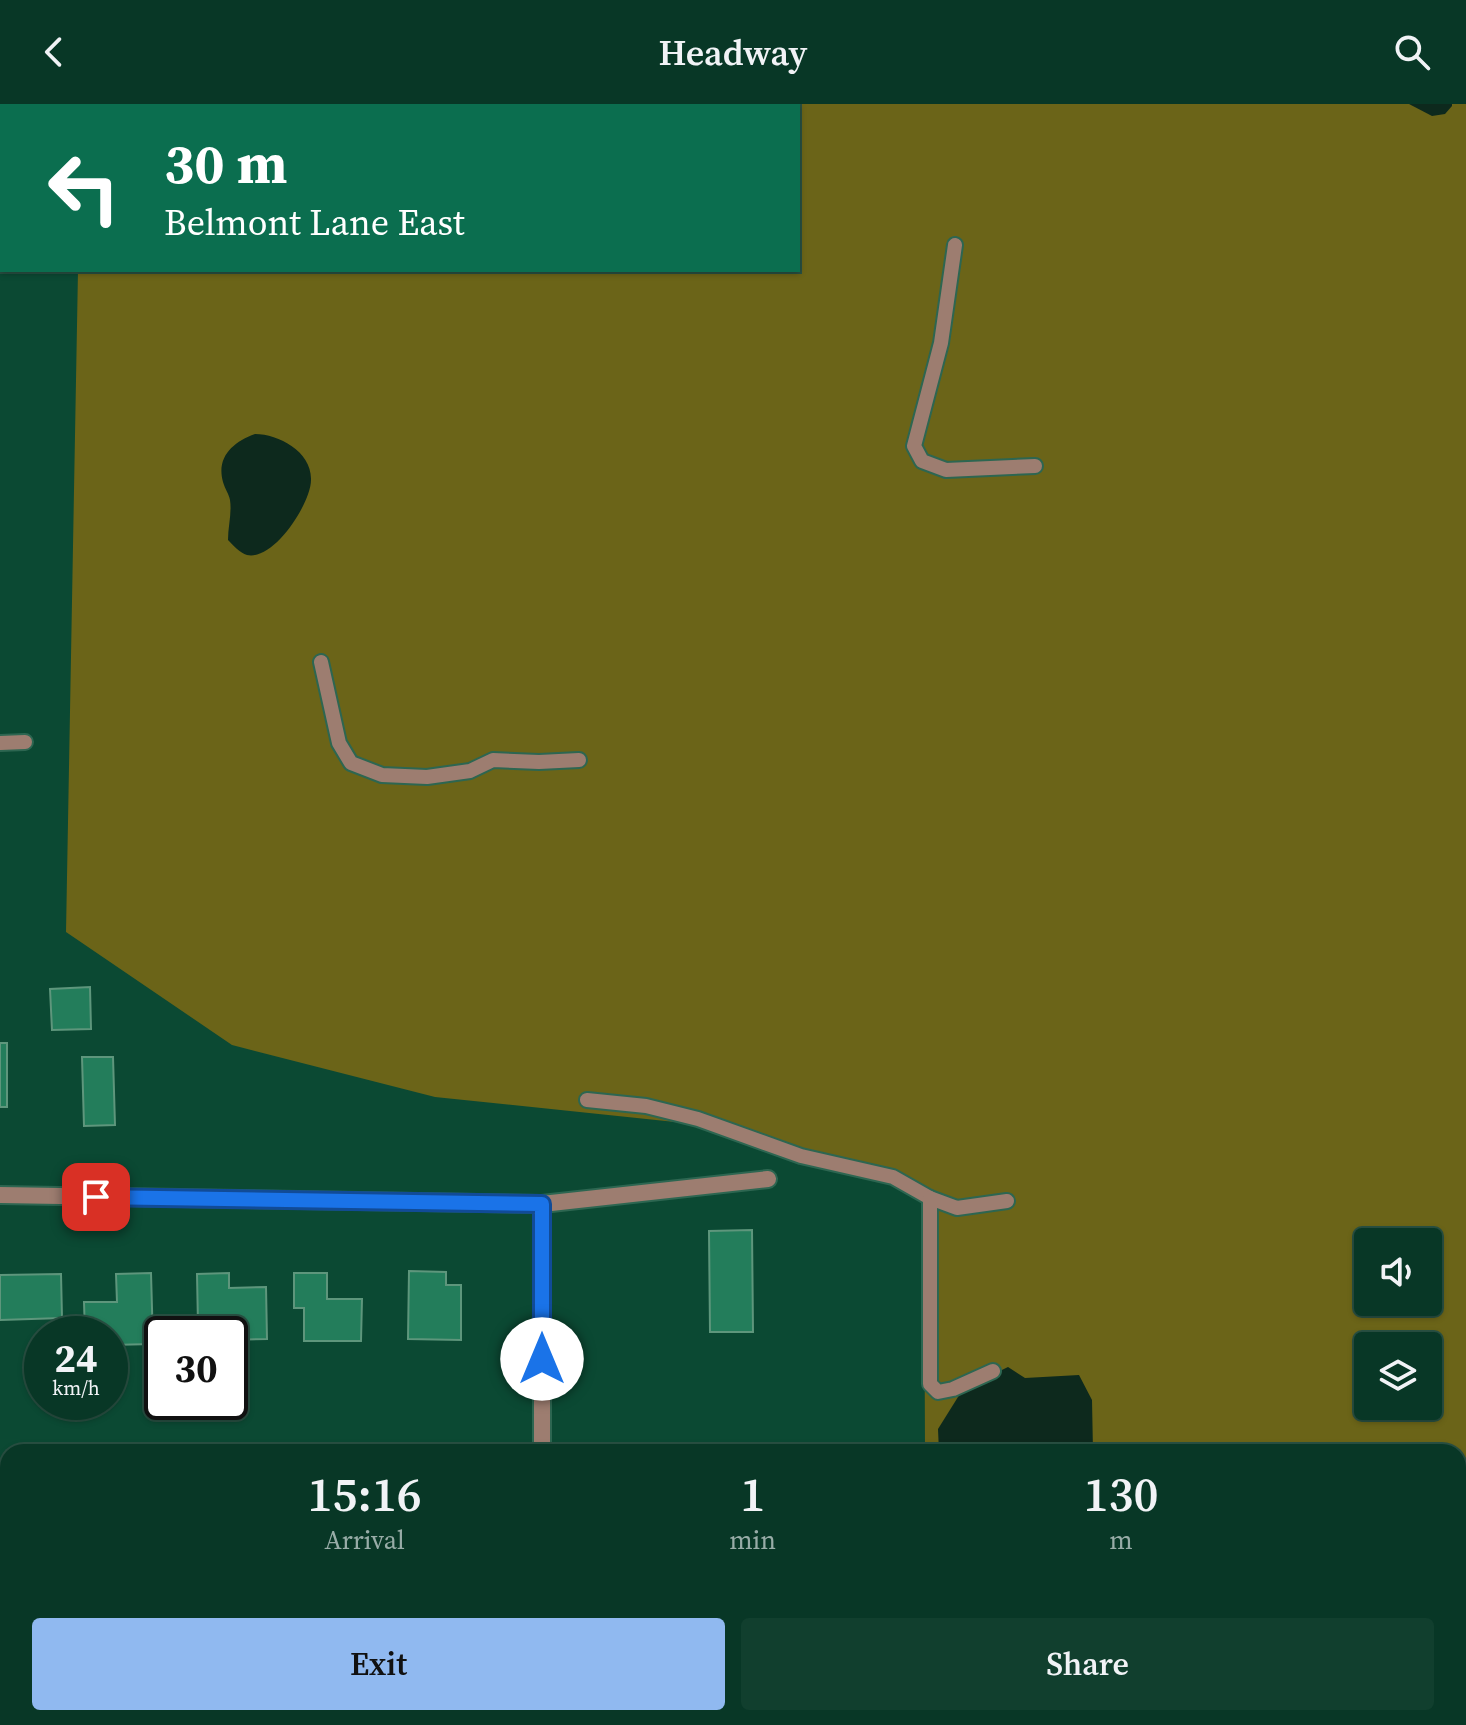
<!DOCTYPE html>
<html lang="en">
<head>
<meta charset="utf-8">
<style>
	:root { --surface:#083726; --page:#113f2e; --text:#f1f3f6; --muted:#98aca7; --line:#295143; --accent:#90b9f0 }
	body { margin:0; font-family:"Source Serif 4",serif; background:var(--page); color:var(--text); height:100vh; display:flex; flex-direction:column; font-size:30px; white-space:nowrap }
	* { box-sizing:border-box; margin:0 }
	p { font-size:26px; color:var(--muted) }
	.icon { flex:none; width:44px; height:44px; fill:none; stroke:currentColor; stroke-width:2; stroke-linecap:round; stroke-linejoin:round }
	.map { position:relative; flex:1; overflow:hidden }
	.details { position:absolute; left:0px; top:1340px; width:1466px; height:282px; display:flex; flex-direction:column; background:var(--surface); border-radius:24px 24px 0 0; box-shadow:0 2px 6px #0004,0 0 0 2px var(--line) }
	.details>* { flex:none }
	.banner { position:absolute; left:0px; top:0px; width:800px; height:168px; box-shadow:0 2px 6px #0004,0 0 0 2px var(--line); background:#0b6e4f; color:#fff; overflow:hidden }
	.fabs { position:absolute; left:1354px; top:1124px; display:grid; gap:16px }
	.fabs a { display:grid; place-items:center; width:88px; height:88px; border-radius:8px; background:var(--surface); box-shadow:0 2px 6px #0004,0 0 0 2px var(--line); font-size:40px }
	.speed { position:absolute; left:24px; top:1212px; display:flex; gap:16px; font-size:40px; font-weight:700; text-align:center }
	.speed>* { display:grid; place-content:center; width:104px; height:104px; border-radius:50%; background:var(--surface); box-shadow:0 2px 6px #0004,0 0 0 2px var(--line); line-height:1 }
	.speed small { font-size:20px; font-weight:400 }
	.speed .limit { border:4px solid #111; border-radius:12px; background:#fff; color:#111 }
	.pin { position:absolute; display:grid; place-items:center; width:68px; height:68px; color:#fff; margin:-34px; border-radius:16px; box-shadow:0 4px 12px #0006 }
	.me { position:absolute; width:88px; margin:-44px; rotate:0deg; stroke-linejoin:round; filter:drop-shadow(0 0 6px #0008) }
	.turn { display:flex; align-items:center; gap:28px; height:168px; padding:0 32px; font-size:36px }
	.turn .icon { width:104px; height:104px; stroke-width:2.5 }
	.turn b { display:block; font-size:56px; line-height:68px }
	.eta { display:flex; justify-content:space-evenly; align-items:center; height:136px; text-align:center }
	.eta b { font-size:48px; font-weight:600; line-height:56px }
	.action { display:flex; gap:16px; margin-top:auto; padding:16px 32px }
	.action a { flex:1; height:92px; border-radius:8px; background:var(--accent); color:#111; font-size:32px; font-weight:600; line-height:92px; text-align:center }
	.action a+a { background:var(--page); color:var(--text) }
	header { display:flex; justify-content:space-between; align-items:center; height:104px; padding:0 32px; background:var(--surface); font-size:36px; font-weight:600 }
	.map>svg:first-child { display:block }
</style>
</head>
<body>
<header><svg class="icon" aria-label="back" viewBox="0 0 24 24"><path d="M15 5l-7 7 7 7"/></svg>Headway<svg class="icon" aria-label="search" viewBox="0 0 24 24"><circle cx="10" cy="10" r="6"/><path d="M15 15l6 6"/></svg></header>
<div class="map">
<svg width="1466" height="1621" viewBox="0 0 1466 1621">
	<rect width="100%" height="100%" fill="#0b4933"/>
	<g fill="#6b6418" fill-rule="evenodd">
		<path d="M81 0H1466V1530L1458 1535V1348H925L924 1090 694 1020 435 993 232 941 66 828 78 166H798V2ZM1368 1138H1428V1198H1368ZM1368 1242H1428V1302H1368Z"/>
		<polygon points="905,1614 1325,1614 1313,1621 905,1621"/>
	</g>
	<g fill="#0d291d">
		<polygon points="1409,0 1452,0 1452,2 1445,10 1432,12"/>
		<path d="M255 330C279 330 312 348 311 376 311 399 274 457 247 451 240 449 233 441 228 436 228 423 232 409 230 396 229 390 225 385 223 378 216 353 233 338 255 330Z"/>
		<polygon points="1008,1263 1025,1274 1079,1271 1092,1296 1093,1348 939,1348 938,1325 963,1285"/>
	</g>
	<g fill="#237d5b" stroke="#5e967c" stroke-width="2">
		<polygon points="0,0 35,0 35,2 0,3"/>
		<polygon points="90,883 91,925 52,926 50,885"/>
		<rect x="0" y="939" width="7" height="64"/>
		<polygon points="82,953 113,953 115,1021 84,1022"/>
		<polygon points="752,1126 753,1228 710,1228 709,1127"/>
		<polygon points="409,1167 446,1168 446,1181 461,1181 461,1236 408,1235"/>
		<polygon points="151,1169 153,1240 110,1241 110,1230 85,1230 84,1198 117,1198 116,1170"/>
		<polygon points="229,1169 229,1184 266,1183 267,1235 230,1236 230,1230 224,1230 224,1220 198,1221 197,1170"/>
		<polygon points="294,1169 327,1169 327,1195 362,1195 361,1237 304,1237 304,1204 294,1204"/>
		<polygon points="61,1170 62,1214 0,1216 0,1171"/>
		<rect x="0" y="1387" width="8" height="41"/>
		<polygon points="1466,1608 1466,1621 1440,1621 1440,1614 1458,1614 1458,1609"/>
		<rect x="192" y="1614" width="34" height="7"/>
		<polygon points="313,1614 313,1621 280,1621 280,1615"/>
		<rect x="335" y="1614" width="29" height="7"/>
		<polygon points="834,1614 890,1614 884,1621 827,1621"/>
		<polygon points="43,1615 43,1621 11,1621 11,1616"/>
		<polygon points="96,1615 135,1616 135,1621 96,1621"/>
		<polygon points="417,1615 470,1615 469,1621 417,1621"/>
	</g>
	<g fill="none" stroke-linecap="round" stroke-linejoin="round">
		<defs>
			<g id="lane">
				<polyline points="955,141 941,239 914,342 922,357 946,366 1035,362"/>
				<polyline points="321,558 339,639 351,659 382,671 427,673 470,667 493,656 539,658 579,656"/>
				<polyline points="0,639 25,638"/>
				<polyline points="587,996 646,1002 698,1015 801,1052 893,1073 930,1094 957,1104 1007,1097"/>
				<polyline points="930,1094 930,1280 938,1288 953,1285 993,1267"/>
			</g>
			<g id="street">
				<polyline points="0,1091 542,1100 768,1075"/>
				<polyline points="542,1100 542,1348"/>
				<polyline points="0,1530 8,1530"/>
				<polyline points="543,1621 543,1614"/>
			</g>
		</defs>
		<use href="#lane" stroke="#2d6651" stroke-width="18"/>
		<use href="#street" stroke="#2d6651" stroke-width="20"/>
		<g stroke="#548774" stroke-width="5" stroke-dasharray="4 4" stroke-linecap="butt">
			<polyline points="1458,1416 1466,1411"/>
			<polyline points="1125,1621 1136,1614"/>
		</g>
		<use href="#lane" stroke="#9d7d70" stroke-width="14"/>
		<use href="#street" stroke="#9d7d70" stroke-width="16"/>
	</g>
	<g fill="none" stroke-linecap="round" stroke-linejoin="round">
		<defs>
			<polyline id="route" points="96,1093 542,1100 542,1255"/>
		</defs>
		<use href="#route" stroke="#114b97" stroke-width="20"/>
		<use href="#route" stroke="#1a73e8" stroke-width="14"/>
	</g>
</svg>
<div class="fabs">
<a><svg class="icon" aria-label="sound" viewBox="0 0 24 24"><path d="M4 9h4l5-4v14l-5-4H4zM17 9q2 3 0 6"/></svg></a>
<a><svg class="icon" aria-label="layers" viewBox="0 0 24 24"><path d="M12 4l9 5-9 5-9-5zM3 14l9 5 9-5"/></svg></a>
</div>
<div class="speed"><div>24<small>km/h</small></div><div class="limit">30</div></div>
<div class="pin" style="left:96px;top:1093px;background:#d93025"><svg class="icon" aria-label="arrive" viewBox="0 0 24 24"><path d="M6 21V4h12l-3 4 3 4H6"/></svg></div>
<svg class="me" style="left:542px;top:1255px" viewBox="-20 -20 40 40"><circle r="19" fill="#fff"/><path d="M0-13L10 11 0 6-10 11z" fill="#1a73e8"/></svg>
<div class="banner">
<div class="turn"><svg class="icon" aria-label="left" viewBox="0 0 24 24"><path d="M17 20v-9H6M10 6l-5 5 5 5"/></svg><div><b>30 m</b>Belmont Lane East</div></div>
</div>
<section class="details">
<div class="eta">
<div><b>15:16</b><p>Arrival</p></div>
<div><b>1</b><p>min</p></div>
<div><b>130</b><p>m</p></div>
</div>
<div class="action"><a>Exit</a><a>Share</a></div>
</section>
</div>
</body>
</html>
